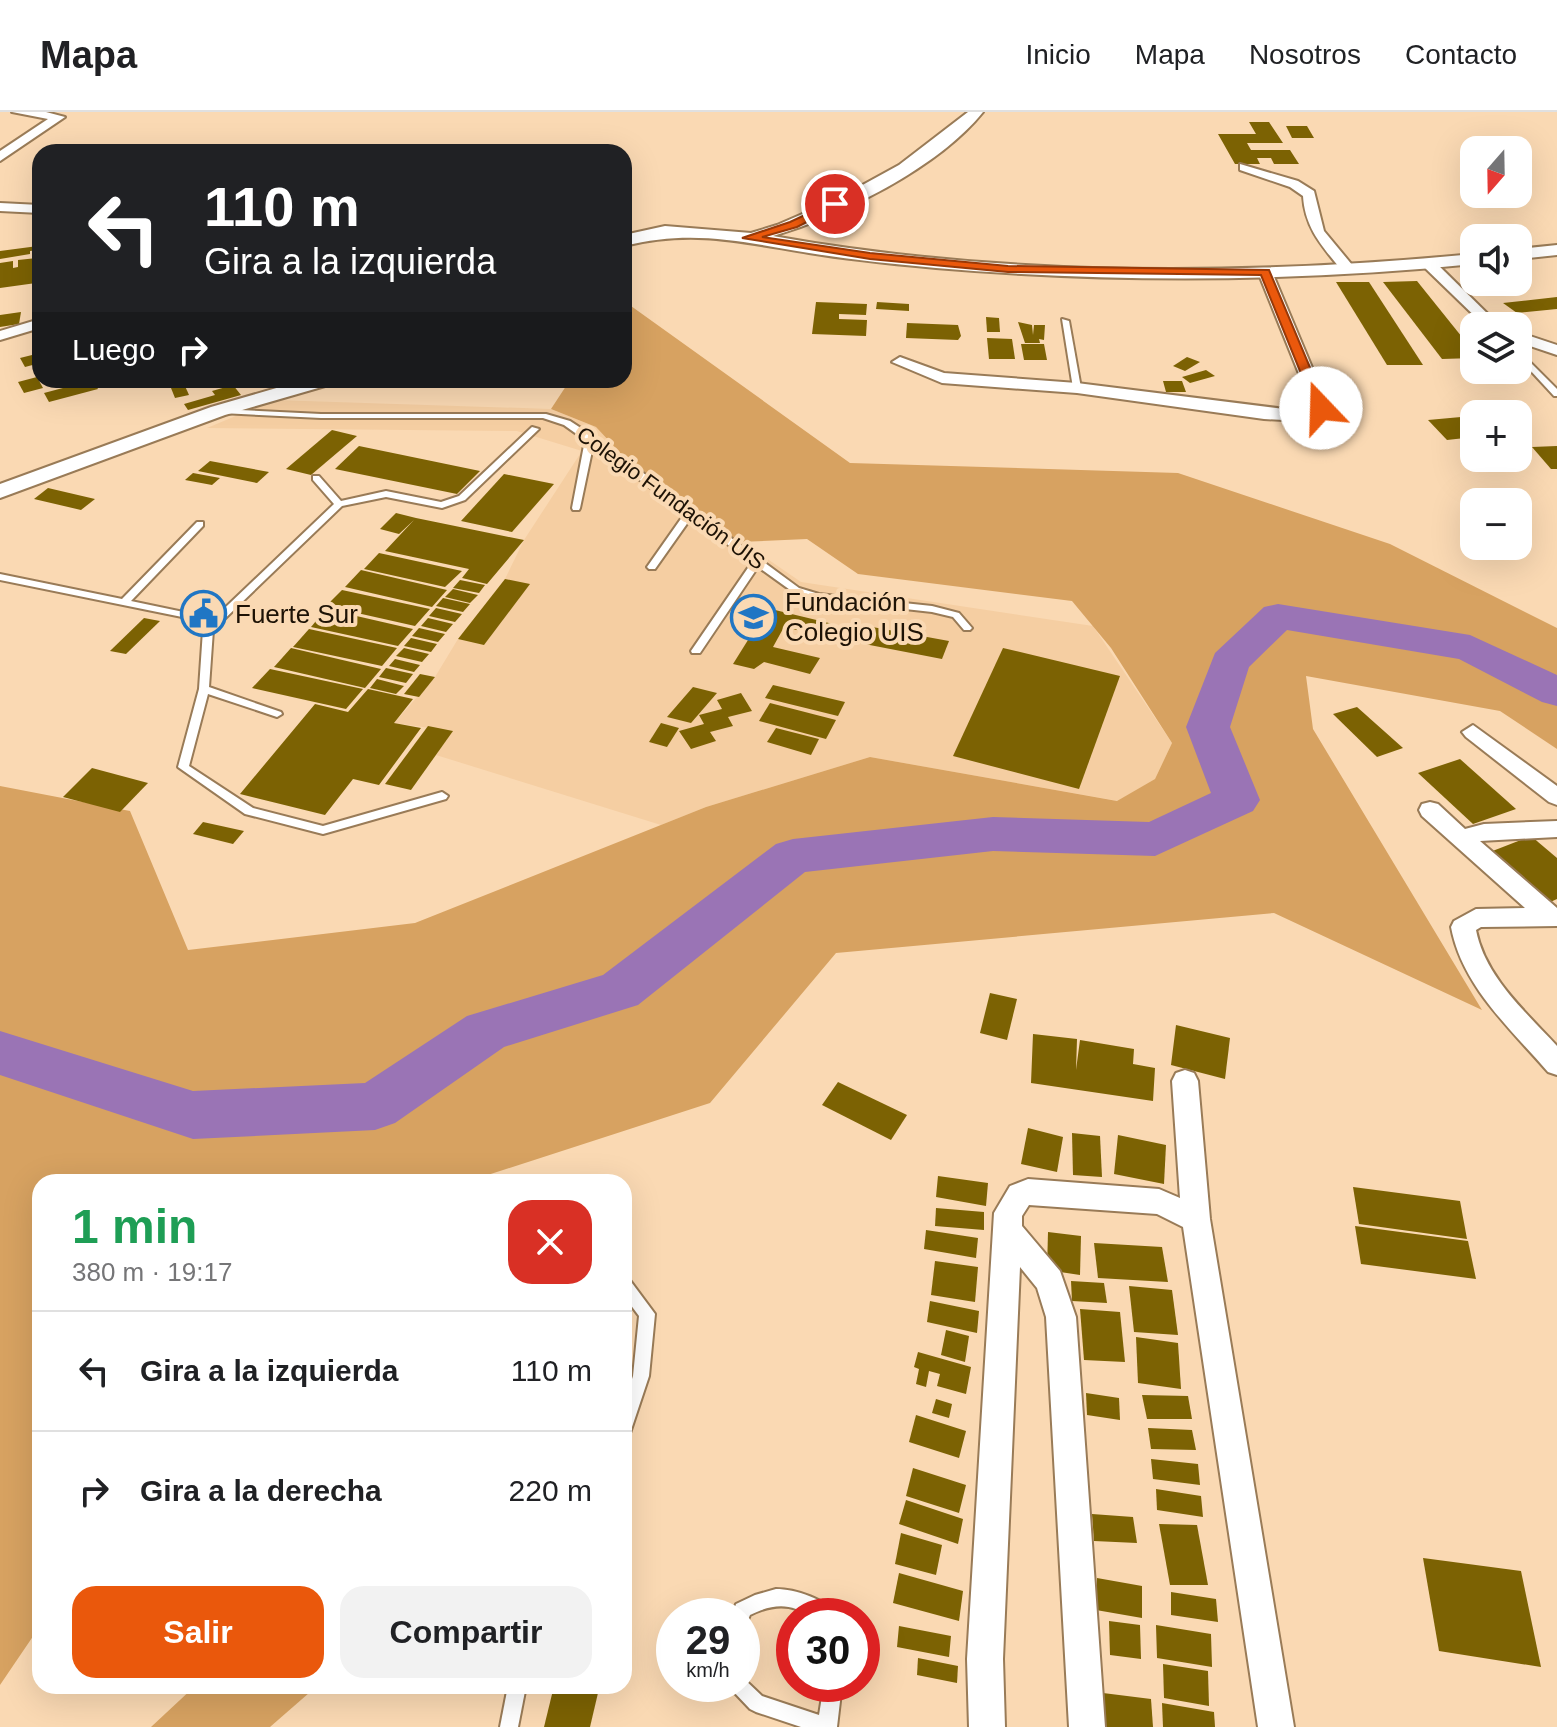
<!DOCTYPE html>
<html lang="es">
<head>
<meta charset="utf-8">
<style>
	:root { --surface:#fff; --page:#f2f2f2; --text:#202124; --muted:#757577; --line:#e0e0e0; --accent:#ea580c }
	body { margin:0; font-family:Helvetica,sans-serif; background:var(--page); color:var(--text); height:100vh; display:flex; flex-direction:column; font-size:30px; white-space:nowrap }
	* { box-sizing:border-box; margin:0 }
	p { font-size:26px; color:var(--muted) }
	.icon { flex:none; width:44px; height:44px; fill:none; stroke:currentColor; stroke-width:2; stroke-linecap:round; stroke-linejoin:round }
	.map { position:relative; flex:1; overflow:hidden }
	.sheet { position:absolute; left:32px; top:1062px; width:600px; height:520px; display:flex; flex-direction:column; background:var(--surface); border-radius:24px; box-shadow:0 8px 32px #0002 }
	.sheet>* { flex:none }
	.hud { position:absolute; left:32px; top:32px; width:600px; height:244px; border-radius:24px; box-shadow:0 8px 32px #0002; background:#202124; color:#fff; overflow:hidden }
	.needle { width:52px; rotate:200deg }
	.tools { position:absolute; left:1460px; top:24px; display:grid; gap:16px }
	.tools a { display:grid; place-items:center; width:72px; height:72px; border-radius:16px; background:var(--surface); box-shadow:0 8px 32px #0002; font-size:40px }
	.speed { position:absolute; left:656px; top:1486px; display:flex; gap:16px; font-size:40px; font-weight:700; text-align:center }
	.speed>* { display:grid; place-content:center; width:104px; height:104px; border-radius:50%; background:var(--surface); box-shadow:0 8px 32px #0002; line-height:1 }
	.speed small { font-size:20px; font-weight:400 }
	.speed .limit { border:12px solid #d22; background:#fff; color:#111 }
	.pin { position:absolute; display:grid; place-items:center; width:68px; height:68px; color:#fff; margin:-34px; border:4px solid #fff; border-radius:50%; box-shadow:0 2px 8px #0007 }
	.me { position:absolute; width:88px; margin:-44px; rotate:339deg; stroke-linejoin:round; filter:drop-shadow(0 0 6px #0008) }
	.turn { display:flex; align-items:center; gap:28px; height:168px; padding:0 40px; font-size:36px }
	.turn .icon { width:104px; height:104px; stroke-width:2.5 }
	.turn b { display:block; font-size:56px; line-height:68px }
	.then { display:flex; align-items:center; height:76px; padding:0 40px; background:#0003; gap:16px; font-size:30px }
	.round { display:grid; place-items:center; flex:none; width:84px; height:84px; border-radius:24px; background:var(--page) }
	.head { display:flex; align-items:center; justify-content:space-between; height:136px; padding:0 40px }
	h1 { font-size:48px; font-weight:800; line-height:60px; color:#1e9e55 }
	.action { display:flex; gap:16px; margin-top:auto; padding:16px 40px }
	.action a { flex:1; height:92px; border-radius:24px; background:var(--accent); color:#fff; font-size:32px; font-weight:800; line-height:92px; text-align:center }
	.action a+a { background:var(--page); color:var(--text) }
	ul { padding:0; list-style:none }
	li { display:flex; align-items:center; gap:24px; height:120px; padding:0 40px; border-top:2px solid var(--line) }
	li div { flex:1 }
	li b { display:block; font-size:30px }
	li em { font-style:normal }
	header { display:flex; align-items:center; gap:48px; box-sizing:border-box; height:112px; padding:0 40px; background:var(--surface); border-bottom:2px solid var(--line) }
	header strong { font-size:38px }
	nav { display:flex; gap:44px; margin-inline-start:auto; font-size:28px }
	.map>svg:first-child { display:block }
</style>
</head>
<body>
<header>
<strong>Mapa</strong>
<nav><a>Inicio</a><a>Mapa</a><a>Nosotros</a><a>Contacto</a></nav>
</header>
<div class="map">
<svg width="1557" height="1615" viewBox="0 0 1557 1615">
	<rect width="100%" height="100%" fill="#fad9b3"/>
	<polygon fill="#f5cea2" points="274,288 551,297 596,315 624,345 658,372 801,470 1093,514 1172,631 1155,667 1118,689 870,645 706,695 661,713 436,643 452,619 394,611 435,565 458,527 505,467 524,428 582,339 517,319 207,316"/>
	<g fill="#d7a261">
		<polygon points="624,189 850,351 1178,361 1390,432 1557,516 1557,637 1500,599 1306,564 1313,617 1482,898 1274,801 836,841 710,991 466,1070 40,1070 40,1514 0,1573 0,674 130,699 188,838 415,811 706,695 870,645 1117,689 1155,667 1172,631 1111,536 1072,489 858,462 807,427 739,430 624,345 596,315 551,297 570,268 624,268"/>
		<polygon points="195,1574 317,1574 270,1615 151,1615"/>
	</g>
	<g fill="none" stroke-linecap="round" stroke-linejoin="round">
		<polygon fill="#9a74b5" fill-rule="evenodd" points="1278,492 1470,523 1557,563 1557,594 1542,590 1459,547 1287,518 1249,555 1230,615 1260,688 1253,699 1155,744 993,739 805,760 638,893 504,935 395,1011 375,1018 193,1027 0,963 0,919 193,979 365,971 467,904 603,863 776,732 793,727 993,705 1149,710 1211,681 1186,615 1215,541 1264,495"/>
	</g>
	<g fill="#7c6203">
		<polygon points="1249,10 1269,10 1283,31 1247,31 1251,38 1290,38 1299,52 1274,52 1271,46 1257,46 1260,52 1235,52 1218,22 1256,22"/>
		<polygon points="1286,14 1307,14 1314,26 1292,26"/>
		<polygon points="38,134 39,138 30,139 30,142 0,147 0,139"/>
		<polygon points="37,146 36,171 0,176 0,151 13,149 13,156 18,155 18,148"/>
		<polygon points="1417,169 1474,240 1474,246 1442,247 1383,170"/>
		<polygon points="1336,170 1369,170 1423,253 1387,253"/>
		<polygon points="1557,185 1557,197 1517,201 1503,191"/>
		<polygon points="816,190 867,192 866,203 839,202 839,207 867,208 866,224 812,222"/>
		<polygon points="877,190 909,192 909,199 876,197"/>
		<polygon points="21,200 19,212 0,215 0,203"/>
		<polygon points="986,205 999,206 1000,220 987,220"/>
		<polygon points="1018,210 1032,213 1033,223 1034,213 1045,213 1044,228 1039,227 1040,231 1025,231"/>
		<polygon points="907,211 958,213 961,224 958,228 906,226"/>
		<polygon points="987,226 1012,227 1015,247 989,247"/>
		<polygon points="1021,232 1044,232 1047,248 1024,248"/>
		<polygon points="40,241 40,251 25,255 20,246"/>
		<polygon points="1187,245 1200,250 1185,259 1173,254"/>
		<polygon points="1206,258 1215,264 1190,271 1182,265"/>
		<polygon points="37,265 43,276 24,281 18,270"/>
		<polygon points="93,268 98,277 49,290 44,281"/>
		<polygon points="1163,269 1182,269 1186,280 1166,280"/>
		<polygon points="233,273 241,283 188,298 184,292 215,283 212,279"/>
		<polygon points="185,274 189,283 175,286 171,276"/>
		<polygon points="1461,305 1474,319 1474,325 1447,328 1428,308"/>
		<polygon points="332,318 357,324 311,363 286,357"/>
		<polygon points="359,334 480,359 457,382 335,357"/>
		<polygon points="1557,334 1557,357 1551,357 1532,335"/>
		<polygon points="210,349 269,360 257,371 198,359"/>
		<polygon points="193,361 220,366 212,373 185,368"/>
		<polygon points="504,362 554,372 512,420 461,409"/>
		<polygon points="48,376 95,387 81,398 34,387"/>
		<polygon points="396,401 416,406 524,428 487,472 462,466 469,457 385,439 414,408 399,422 380,417"/>
		<polygon points="379,441 462,459 445,475 364,457"/>
		<polygon points="361,458 447,478 432,495 345,475"/>
		<polygon points="505,467 530,472 484,533 458,527"/>
		<polygon points="460,468 485,473 479,481 453,476"/>
		<polygon points="453,477 478,483 470,491 445,485"/>
		<polygon points="342,478 430,497 415,514 326,494"/>
		<polygon points="443,486 470,492 463,500 436,494"/>
		<polygon points="436,496 462,502 455,510 429,504"/>
		<polygon points="326,497 413,517 398,534 311,515"/>
		<polygon points="775,498 833,512 826,525 784,515 773,535 820,546 810,562 764,550 754,557 733,552 763,504"/>
		<polygon points="144,506 160,509 126,542 110,539"/>
		<polygon points="428,506 453,512 446,520 421,514"/>
		<polygon points="856,512 949,529 942,547 849,529"/>
		<polygon points="419,516 445,522 438,530 412,524"/>
		<polygon points="309,517 397,536 382,554 293,535"/>
		<polygon points="411,526 437,532 431,540 404,534"/>
		<polygon points="291,536 381,557 365,576 274,555"/>
		<polygon points="404,536 429,542 422,550 396,544"/>
		<polygon points="1003,536 1120,564 1079,677 953,644"/>
		<polygon points="395,547 420,553 414,560 389,554"/>
		<polygon points="386,556 413,562 406,571 379,565"/>
		<polygon points="270,557 363,577 346,597 252,576"/>
		<polygon points="420,562 435,565 419,585 404,582"/>
		<polygon points="377,567 404,574 396,582 370,576"/>
		<polygon points="773,573 845,590 838,604 765,586"/>
		<polygon points="693,575 717,581 691,611 667,605"/>
		<polygon points="368,577 413,587 394,611 421,616 379,673 353,667 325,703 240,682 315,592 348,600"/>
		<polygon points="741,581 752,599 728,605 733,614 710,620 716,629 691,637 679,619 704,612 699,603 722,597 717,588"/>
		<polygon points="770,591 836,608 826,627 759,609"/>
		<polygon points="1357,595 1403,636 1377,645 1333,602"/>
		<polygon points="661,611 679,616 667,635 649,630"/>
		<polygon points="428,614 453,619 411,678 385,672"/>
		<polygon points="776,616 819,627 811,643 767,630"/>
		<polygon points="1460,647 1516,697 1473,712 1418,661"/>
		<polygon points="92,656 148,671 120,700 63,685"/>
		<polygon points="203,710 244,719 233,732 193,722"/>
		<polygon points="1531,724 1557,746 1557,787 1548,791 1490,740"/>
		<polygon points="990,881 1017,887 1007,928 980,921"/>
		<polygon points="1176,913 1230,926 1225,967 1171,953"/>
		<polygon points="1033,922 1077,927 1076,958 1080,928 1134,937 1133,952 1155,956 1153,989 1031,971"/>
		<polygon points="838,970 907,1003 891,1028 822,993"/>
		<polygon points="1028,1016 1063,1025 1057,1060 1021,1052"/>
		<polygon points="1072,1021 1100,1024 1102,1065 1073,1063"/>
		<polygon points="1118,1023 1166,1033 1164,1072 1114,1062"/>
		<polygon points="938,1064 988,1071 986,1094 936,1085"/>
		<polygon points="1353,1075 1460,1089 1467,1127 1359,1112"/>
		<polygon points="936,1096 984,1100 984,1118 935,1114"/>
		<polygon points="1355,1114 1468,1129 1476,1167 1361,1152"/>
		<polygon points="926,1118 978,1126 976,1146 924,1137"/>
		<polygon points="1048,1120 1081,1124 1080,1163 1047,1158"/>
		<polygon points="1094,1131 1162,1135 1168,1170 1098,1166"/>
		<polygon points="935,1149 978,1155 975,1190 931,1183"/>
		<polygon points="1071,1169 1104,1171 1107,1191 1072,1189"/>
		<polygon points="1129,1174 1172,1178 1178,1223 1134,1220"/>
		<polygon points="930,1189 979,1199 977,1221 927,1210"/>
		<polygon points="1080,1197 1120,1200 1125,1250 1084,1248"/>
		<polygon points="946,1218 969,1224 965,1250 941,1243"/>
		<polygon points="1136,1225 1178,1231 1181,1277 1138,1271"/>
		<polygon points="918,1240 971,1255 966,1282 937,1274 940,1262 929,1259 926,1275 916,1272 919,1257 914,1255"/>
		<polygon points="1086,1281 1119,1286 1120,1308 1087,1303"/>
		<polygon points="1142,1283 1188,1284 1192,1307 1147,1307"/>
		<polygon points="936,1287 952,1292 949,1306 932,1301"/>
		<polygon points="916,1303 966,1319 959,1346 909,1330"/>
		<polygon points="1148,1316 1192,1318 1196,1338 1151,1337"/>
		<polygon points="1151,1347 1198,1352 1200,1373 1153,1367"/>
		<polygon points="913,1356 966,1373 959,1401 906,1384"/>
		<polygon points="1156,1377 1201,1384 1203,1405 1157,1398"/>
		<polygon points="906,1388 963,1407 958,1432 899,1412"/>
		<polygon points="1092,1402 1133,1405 1137,1431 1094,1429"/>
		<polygon points="1159,1412 1197,1413 1208,1473 1170,1473"/>
		<polygon points="901,1421 942,1433 936,1463 895,1452"/>
		<polygon points="1423,1446 1521,1459 1541,1555 1439,1539"/>
		<polygon points="899,1461 963,1479 959,1509 893,1491"/>
		<polygon points="1097,1466 1142,1474 1142,1506 1096,1498"/>
		<polygon points="1171,1480 1216,1487 1218,1510 1171,1503"/>
		<polygon points="1109,1509 1140,1513 1141,1547 1110,1543"/>
		<polygon points="1156,1513 1211,1522 1212,1555 1157,1546"/>
		<polygon points="899,1514 951,1524 949,1545 897,1535"/>
		<polygon points="918,1546 958,1554 957,1571 917,1563"/>
		<polygon points="1163,1552 1208,1559 1209,1594 1164,1586"/>
		<polygon points="554,1574 598,1581 590,1615 544,1615"/>
		<polygon points="1095,1580 1151,1587 1153,1615 1097,1615"/>
		<polygon points="1162,1591 1214,1600 1215,1615 1163,1615"/>
	</g>
	<g fill="none" stroke-linecap="round" stroke-linejoin="round">
		<defs>
			<g id="service">
				<polygon points="1062,207 1069,209 1081,276 1077,278 1073,276"/>
				<polygon points="1518,238 1557,277 1557,284 1554,284 1518,245"/>
				<polygon points="218,297 321,302 546,302 570,309 593,324 799,476 819,482 932,494 959,501 972,516 970,518 964,518 953,505 932,500 815,487 793,480 758,455 700,541 692,541 691,539 752,450 691,406 655,457 649,457 647,455 685,401 593,334 580,396 579,398 573,398 572,396 585,328 564,313 543,306 321,306 221,301 218,301"/>
				<polygon points="532,315 539,317 465,388 442,396 386,385 342,394 213,518 209,575 281,600 282,602 277,605 208,582 189,654 253,696 323,714 442,680 448,684 446,687 323,722 245,702 178,655 199,577 203,518 187,506 0,468 0,462 122,487 197,410 203,410 203,414 131,489 193,502 208,512 334,392 313,368 313,364 319,364 341,389 386,379 441,390 459,384"/>
				<polygon points="624,1165 629,1167 655,1202 649,1264 630,1321 624,1323 624,1291 633,1264 639,1204 624,1184"/>
				<path d="M776 1477C794 1477 828 1487 836 1504 829 1504 822 1505 815 1504 808 1503 803 1499 796 1497 780 1491 764 1496 750 1503L747 1510 742 1512V1504H732L736 1492 755 1483Z"/>
				<polygon points="742,1565 762,1584 819,1603 824,1572 842,1572 837,1615 801,1615 756,1600 750,1597 732,1578 729,1572 742,1572"/>
				<polygon points="508,1574 526,1574 518,1615 500,1615"/>
			</g>
			<g id="minor">
				<polygon points="12,0 46,0 65,5 0,49 0,39 48,7"/>
				<path d="M1240 52 1298 69 1314 79 1324 119 1353 154V160H1343C1323 135 1305 117 1303 84L1290 75 1240 58Z"/>
				<polygon points="0,91 40,93 40,101 0,99"/>
				<polygon points="1424,149 1434,149 1500,214 1485,214 1424,155"/>
				<polygon points="1265,156 1272,160 1329,296 1303,309 1264,307 1077,281 942,271 892,250 900,245 944,261 1077,271 1301,299 1312,294 1258,160"/>
				<polygon points="40,207 40,216 0,228 0,219"/>
				<polygon points="1518,220 1557,233 1557,243 1518,230"/>
				<polygon points="1473,613 1557,674 1557,693 1549,690 1466,625 1462,620"/>
				<path d="M1430 690 1438 692 1465 717 1484 712 1557 709V725L1480 729 1557 796V814L1481 815 1476 818C1485 865 1526 900 1557 934V963L1548 960C1510 916 1462 874 1451 815L1454 809 1476 797 1525 796 1422 704 1419 698 1422 692Z"/>
				<polygon points="1185,958 1194,961 1198,969 1210,1107 1294,1615 1258,1615 1183,1115 1157,1102 1029,1093 1022,1104 1022,1114 1060,1159 1076,1205 1105,1615 1069,1615 1046,1205 1037,1176 1020,1155 1003,1547 1005,1615 969,1615 967,1547 994,1101 1010,1074 1028,1067 1159,1077 1180,1086 1172,969 1176,961"/>
			</g>
			<g id="tertiary">
				<path d="M968 0H983C938 56 841 104 773 124 1002 165 1243 164 1474 142V152C1296 170 1114 171 936 156 893 152 851 148 809 141 741 130 693 117 624 134V123L665 114 751 121 777 113 837 87 899 53Z"/>
				<polygon points="1557,133 1557,143 1518,147 1518,137"/>
				<polygon points="304,268 335,268 332,272 225,303 0,386 0,372 211,295"/>
			</g>
		</defs>
		<use href="#service" stroke="#997b57" stroke-width="4"/>
		<use href="#minor" stroke="#997b57" stroke-width="4"/>
		<use href="#tertiary" stroke="#997b57" stroke-width="4"/>
		<use href="#service" fill="#fff" fill-rule="evenodd"/>
		<use href="#minor" fill="#fff" fill-rule="evenodd"/>
		<use href="#tertiary" fill="#fff" fill-rule="evenodd"/>
	</g>
	<polygon fill="#ea580c" stroke="#983908" stroke-width="2" points="835,89 839,94 797,115 762,125 870,141 1008,154 1269,158 1327,296 1321,300 1315,296 1261,163 1008,160 870,147 742,126 790,110"/>
	<defs>
		<symbol id="civic-ring" viewBox="-11 -11 22 22"><circle r="9.5" fill="#fad9b3" stroke="#2076c4" stroke-width="1.5"/><path d="M-.6-6.5H3V-4.5H.6V-3L4-1V1h2V6H-6V1h2V-1L-.6-3ZM-1.2 2.5V6h2.4V2.5Z" fill="#2076c4"/></symbol>
		<symbol id="school-ring" viewBox="-11 -11 22 22"><circle r="9.5" fill="#fad9b3" stroke="#2076c4" stroke-width="1.5"/><path d="M0-5L7-2L0 1L-7-2ZM-4 1L0 2.5L4 1V4Q0 6-4 4Z" fill="#2076c4"/></symbol>
	</defs>
	<g fill-rule="evenodd">
		<use href="#civic-ring" x="178" y="476" width="51" height="51"/>
		<use href="#school-ring" x="728" y="480" width="51" height="51"/>
	</g>
	<g text-anchor="middle" dominant-baseline="central" stroke-width="8" stroke-linejoin="round" paint-order="stroke">
		<g font-size="22" fill="#1d1205" stroke="#fad9b3">
			<text transform="translate(671 386) rotate(36)">Colegio Fundación UIS</text>
		</g>
		<g font-size="26" fill="#1d1205" stroke="#fad9b3" text-anchor="start">
			<text x="785" y="490">Fundación<tspan x="785" dy="30">Colegio UIS</tspan></text>
			<text x="235" y="502">Fuerte Sur</text>
		</g>
	</g>
</svg>
<div class="tools">
<a><svg class="needle" viewBox="-14 -14 28 28"><path d="M0-13l5 13h-10z" fill="#e53935"/><path d="M0 13l5-13h-10z" fill="#757577"/></svg></a>
<a><svg class="icon" aria-label="sound" viewBox="0 0 24 24"><path d="M4 9h4l5-4v14l-5-4H4zM17 9q2 3 0 6"/></svg></a>
<a><svg class="icon" aria-label="layers" viewBox="0 0 24 24"><path d="M12 4l9 5-9 5-9-5zM3 14l9 5 9-5"/></svg></a>
<a>+</a>
<a>−</a>
</div>
<div class="speed"><div>29<small>km/h</small></div><div class="limit">30</div></div>
<div class="pin" style="left:835px;top:92px;background:#d93025"><svg class="icon" aria-label="arrive" viewBox="0 0 24 24"><path d="M6 21V4h12l-3 4 3 4H6"/></svg></div>
<svg class="me" style="left:1321px;top:296px" viewBox="-20 -20 40 40"><circle r="19" fill="#fff"/><path d="M0-13L10 11 0 6-10 11z" fill="#ea580c"/></svg>
<div class="hud">
<div class="turn"><svg class="icon" aria-label="left" viewBox="0 0 24 24"><path d="M17 20v-9H6M10 6l-5 5 5 5"/></svg><div><b>110 m</b>Gira a la izquierda</div></div>
<div class="then">Luego<svg class="icon" aria-label="right" viewBox="0 0 24 24"><path d="M7 20v-9h11M14 6l5 5-5 5"/></svg></div>
</div>
<section class="sheet">
<div class="head"><div><h1>1 min</h1><p>380 m · 19:17</p></div><a class="round" style="background:#d93025;color:#fff"><svg class="icon" aria-label="close" viewBox="0 0 24 24"><path d="M6 6l12 12M18 6L6 18"/></svg></a></div>
<ul>
<li><svg class="icon" aria-label="left" viewBox="0 0 24 24"><path d="M17 20v-9H6M10 6l-5 5 5 5"/></svg><div><b>Gira a la izquierda</b></div><em>110 m</em></li>
<li><svg class="icon" aria-label="right" viewBox="0 0 24 24"><path d="M7 20v-9h11M14 6l5 5-5 5"/></svg><div><b>Gira a la derecha</b></div><em>220 m</em></li>
</ul>
<div class="action"><a>Salir</a><a>Compartir</a></div>
</section>
</div>
</body>
</html>
